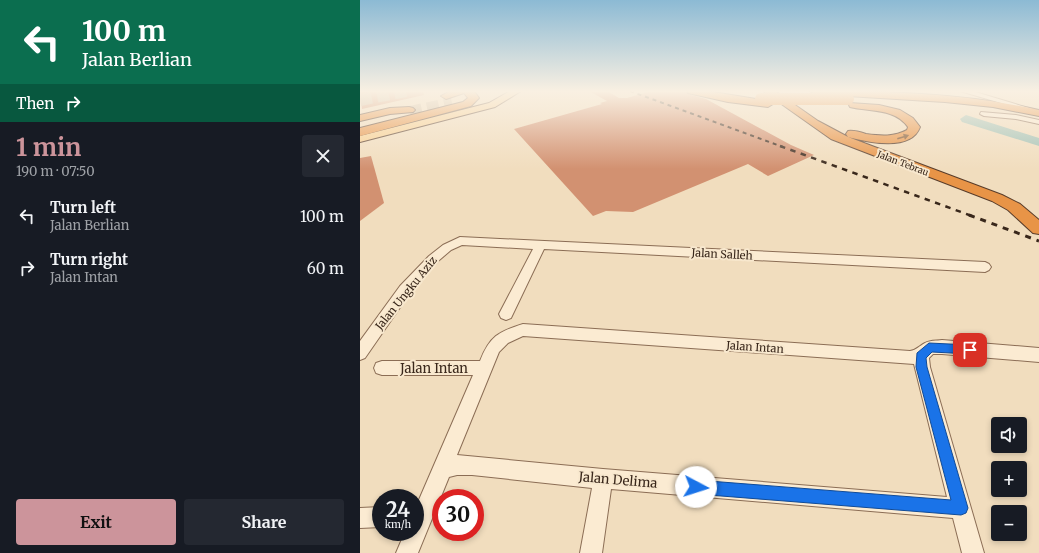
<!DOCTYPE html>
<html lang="en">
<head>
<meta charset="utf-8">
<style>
	:root { --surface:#171b24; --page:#242831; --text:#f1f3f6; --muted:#9ea1a6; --accent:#cc949b }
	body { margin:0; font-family:Merriweather,serif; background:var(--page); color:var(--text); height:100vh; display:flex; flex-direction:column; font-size:15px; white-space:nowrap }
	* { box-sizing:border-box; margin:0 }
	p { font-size:13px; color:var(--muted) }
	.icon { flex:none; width:22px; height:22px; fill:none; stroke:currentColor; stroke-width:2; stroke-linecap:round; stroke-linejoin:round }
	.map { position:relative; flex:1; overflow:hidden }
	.sheet { display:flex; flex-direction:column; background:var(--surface); width:360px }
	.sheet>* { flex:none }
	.top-card { background:#0b6e4f; color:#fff; overflow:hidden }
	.tools { position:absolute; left:631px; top:417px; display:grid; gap:8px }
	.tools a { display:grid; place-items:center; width:36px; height:36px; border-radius:4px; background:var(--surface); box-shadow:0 2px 6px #0003; font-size:20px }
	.speed { position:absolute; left:12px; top:489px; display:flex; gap:8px; font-size:20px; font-weight:700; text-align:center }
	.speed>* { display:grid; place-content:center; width:52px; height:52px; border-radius:50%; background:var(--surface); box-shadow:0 2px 6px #0003; line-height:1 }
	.speed small { font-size:10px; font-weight:400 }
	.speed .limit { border:6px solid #d22; background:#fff; color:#111 }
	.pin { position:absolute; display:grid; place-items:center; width:34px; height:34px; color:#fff; margin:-17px; border-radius:8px; box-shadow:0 2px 6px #0006 }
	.me { position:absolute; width:44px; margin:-22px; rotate:95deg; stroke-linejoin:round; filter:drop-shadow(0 0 3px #0008) }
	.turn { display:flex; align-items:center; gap:14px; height:84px; padding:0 16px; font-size:18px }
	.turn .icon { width:52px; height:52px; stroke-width:2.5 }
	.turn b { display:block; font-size:28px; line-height:34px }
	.then { display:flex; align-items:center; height:38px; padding:0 16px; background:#0003; gap:8px; font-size:15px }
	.round { display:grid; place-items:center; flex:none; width:42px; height:42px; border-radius:4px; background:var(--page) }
	.head { display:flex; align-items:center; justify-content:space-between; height:68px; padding:0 16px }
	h1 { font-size:24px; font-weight:700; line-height:30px; color:var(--accent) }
	.button { display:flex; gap:8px; margin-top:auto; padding:8px 16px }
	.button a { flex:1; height:46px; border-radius:4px; background:var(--accent); color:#111; font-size:16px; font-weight:700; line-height:46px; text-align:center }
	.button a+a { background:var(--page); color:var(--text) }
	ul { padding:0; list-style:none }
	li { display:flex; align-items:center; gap:12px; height:52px; padding:0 16px }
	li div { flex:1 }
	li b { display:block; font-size:15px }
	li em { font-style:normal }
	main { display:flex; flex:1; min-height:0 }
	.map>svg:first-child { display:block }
</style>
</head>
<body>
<main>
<section class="sheet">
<div class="top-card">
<div class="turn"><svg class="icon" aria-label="left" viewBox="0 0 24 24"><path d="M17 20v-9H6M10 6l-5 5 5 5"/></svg><div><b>100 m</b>Jalan Berlian</div></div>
<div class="then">Then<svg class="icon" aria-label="right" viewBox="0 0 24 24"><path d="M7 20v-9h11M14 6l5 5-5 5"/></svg></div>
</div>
<div class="head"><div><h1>1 min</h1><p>190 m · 07:50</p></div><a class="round"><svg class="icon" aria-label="close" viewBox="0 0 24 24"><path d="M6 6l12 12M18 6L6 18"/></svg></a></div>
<ul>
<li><svg class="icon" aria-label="left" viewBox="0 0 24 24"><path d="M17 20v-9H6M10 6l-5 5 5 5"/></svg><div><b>Turn left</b><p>Jalan Berlian</p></div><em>100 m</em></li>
<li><svg class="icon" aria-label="right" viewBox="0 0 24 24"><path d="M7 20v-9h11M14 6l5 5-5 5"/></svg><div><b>Turn right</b><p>Jalan Intan</p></div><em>60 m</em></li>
</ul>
<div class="button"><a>Exit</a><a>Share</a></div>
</section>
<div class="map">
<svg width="679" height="553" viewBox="0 0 679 553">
	<rect width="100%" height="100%" fill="#f1ddbe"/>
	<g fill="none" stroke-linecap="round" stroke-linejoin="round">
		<polygon fill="#a2c2b6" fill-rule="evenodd" points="606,115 679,138 679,146 602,122 600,119"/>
	</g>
	<g fill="#d29171">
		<polygon points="0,91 63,91 64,95 2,109"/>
		<polygon points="229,91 247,91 259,98 267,98 291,91 326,91 328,94 346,99 431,145 454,155 408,176 388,164 273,212 246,211 233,216 154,129 242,104 240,103 247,101"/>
		<polygon points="11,156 24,203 0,221 0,158"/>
	</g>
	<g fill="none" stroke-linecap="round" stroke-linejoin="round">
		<g stroke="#ccb99d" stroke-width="12" stroke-dasharray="12 5.5" stroke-linecap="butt">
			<polyline points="0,100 46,91"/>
			<polyline points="50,112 92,103"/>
		</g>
		<defs>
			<g id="minor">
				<polygon points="600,91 612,91 672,109 668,111"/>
				<polygon points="621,112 656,115 679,120 679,124 656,119 624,116 620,114"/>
				<polygon points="100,237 625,262 629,264 631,267 629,270 625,272 184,249 151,318 146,320 141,318 139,314 173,249 102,245 91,250 77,262 50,293 5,358 0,360 0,341 40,286 69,256 83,245"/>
				<path d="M163 324 550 351C557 350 559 346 565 343 570 340 577 341 582 340L679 348V362L582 354H573L569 358 570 367 624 553H602L593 518 251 489 242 553H220L232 488 112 475H97L89 477 58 553H36L45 532H55V509L113 375H22L16 373 14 368 16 363 22 361H120C130 336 138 332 163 324ZM163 336 554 364 587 497 243 469 97 455 139 352 148 343Z"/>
				<polygon points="21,507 21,527 0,528 0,508"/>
			</g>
			<polygon id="major" points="150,91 161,91 135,107 0,142 0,136 129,103"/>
			<g id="highway">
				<polygon points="90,91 114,91 119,98 111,106 0,136 0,128 103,102 108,98 104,93 86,99 81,96"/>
				<polygon points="327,91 347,91 408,101 413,104 408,107 368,102 328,93"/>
				<path d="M403 91H415L458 121 488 137 486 134 488 131C494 130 500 132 506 134 521 136 534 137 547 130L548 127C535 108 510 112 490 107L489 105 490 103 519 105 540 110 553 118 560 127C551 152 507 142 488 137L642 195 660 204 679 220V234L673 233 648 210 632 201 471 139Z"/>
				<path d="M450 91C527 91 604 93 679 110V116L633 107 585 102 455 94Z"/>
				<polygon points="49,107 53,108 55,110 53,112 30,114 0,121 0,115 30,108"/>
			</g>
		</defs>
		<use href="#minor" stroke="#8b6d55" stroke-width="2"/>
		<use href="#major" stroke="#583c2a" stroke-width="2"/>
		<use href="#highway" stroke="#583c2a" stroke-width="2"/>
		<use href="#minor" fill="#fbebd2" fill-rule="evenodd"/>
		<use href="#major" fill="#f8d092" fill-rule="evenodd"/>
		<use href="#highway" fill="#e89447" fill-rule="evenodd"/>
		<polyline stroke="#39271b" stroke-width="2" stroke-dasharray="4 4" stroke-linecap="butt" points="270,91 423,147"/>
		<polyline stroke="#39271b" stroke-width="2.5" stroke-dasharray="5.5 5.5" stroke-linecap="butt" points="420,146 612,216"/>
		<polyline stroke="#39271b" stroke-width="3" stroke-dasharray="6 6" stroke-linecap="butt" points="609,215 679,241"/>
		<defs>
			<polyline id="highway-bridge" points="401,99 488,99"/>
		</defs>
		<use href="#highway-bridge" stroke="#583c2a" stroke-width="12" stroke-linecap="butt"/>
		<use href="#highway-bridge" stroke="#e89447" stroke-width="12"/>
	</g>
	<defs><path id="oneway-solid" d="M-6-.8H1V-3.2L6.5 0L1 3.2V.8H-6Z"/></defs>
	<use fill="#7f532d" href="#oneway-solid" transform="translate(543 137) rotate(-18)"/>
	<linearGradient id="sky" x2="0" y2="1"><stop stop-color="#8cbad4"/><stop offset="0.54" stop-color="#f9f0e2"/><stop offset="1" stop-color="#f9f0e2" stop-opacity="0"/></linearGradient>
	<rect width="679" height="169" fill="url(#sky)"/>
	<polygon fill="#1a73e8" stroke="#114b97" points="569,343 610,345 614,346 615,350 614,353 610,354 572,352 566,358 567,367 608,508 606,513 601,515 336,494 331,492 329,487 331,482 336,480 591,500 556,367 557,353"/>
	<g text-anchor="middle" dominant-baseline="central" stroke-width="4" stroke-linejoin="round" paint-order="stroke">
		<g font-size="9" fill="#39271b" stroke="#f8e8ce">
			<text transform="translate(543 163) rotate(21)">Jalan Tebrau</text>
		</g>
		<g font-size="11" fill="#39271b" stroke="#f8e8ce">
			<text transform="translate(362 254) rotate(3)">Jalan Salleh</text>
			<text transform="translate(46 293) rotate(-51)">Jalan Ungku Aziz</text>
			<text transform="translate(395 347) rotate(4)">Jalan Intan</text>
		</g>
		<g font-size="13" fill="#39271b" stroke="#f8e8ce">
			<text x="74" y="368">Jalan Intan</text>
			<text transform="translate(258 480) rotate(5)">Jalan Delima</text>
		</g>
	</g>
</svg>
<div class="tools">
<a><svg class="icon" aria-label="sound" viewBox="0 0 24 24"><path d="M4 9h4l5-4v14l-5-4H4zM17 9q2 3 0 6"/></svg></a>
<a>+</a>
<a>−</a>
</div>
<div class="speed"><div>24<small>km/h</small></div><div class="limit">30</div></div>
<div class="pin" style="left:610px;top:350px;background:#d93025"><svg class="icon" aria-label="arrive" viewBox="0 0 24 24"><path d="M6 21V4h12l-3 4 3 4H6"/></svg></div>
<svg class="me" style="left:336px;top:487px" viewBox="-20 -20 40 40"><circle r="19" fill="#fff"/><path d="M0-13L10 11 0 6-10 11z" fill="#1a73e8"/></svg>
</div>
</main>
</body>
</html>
